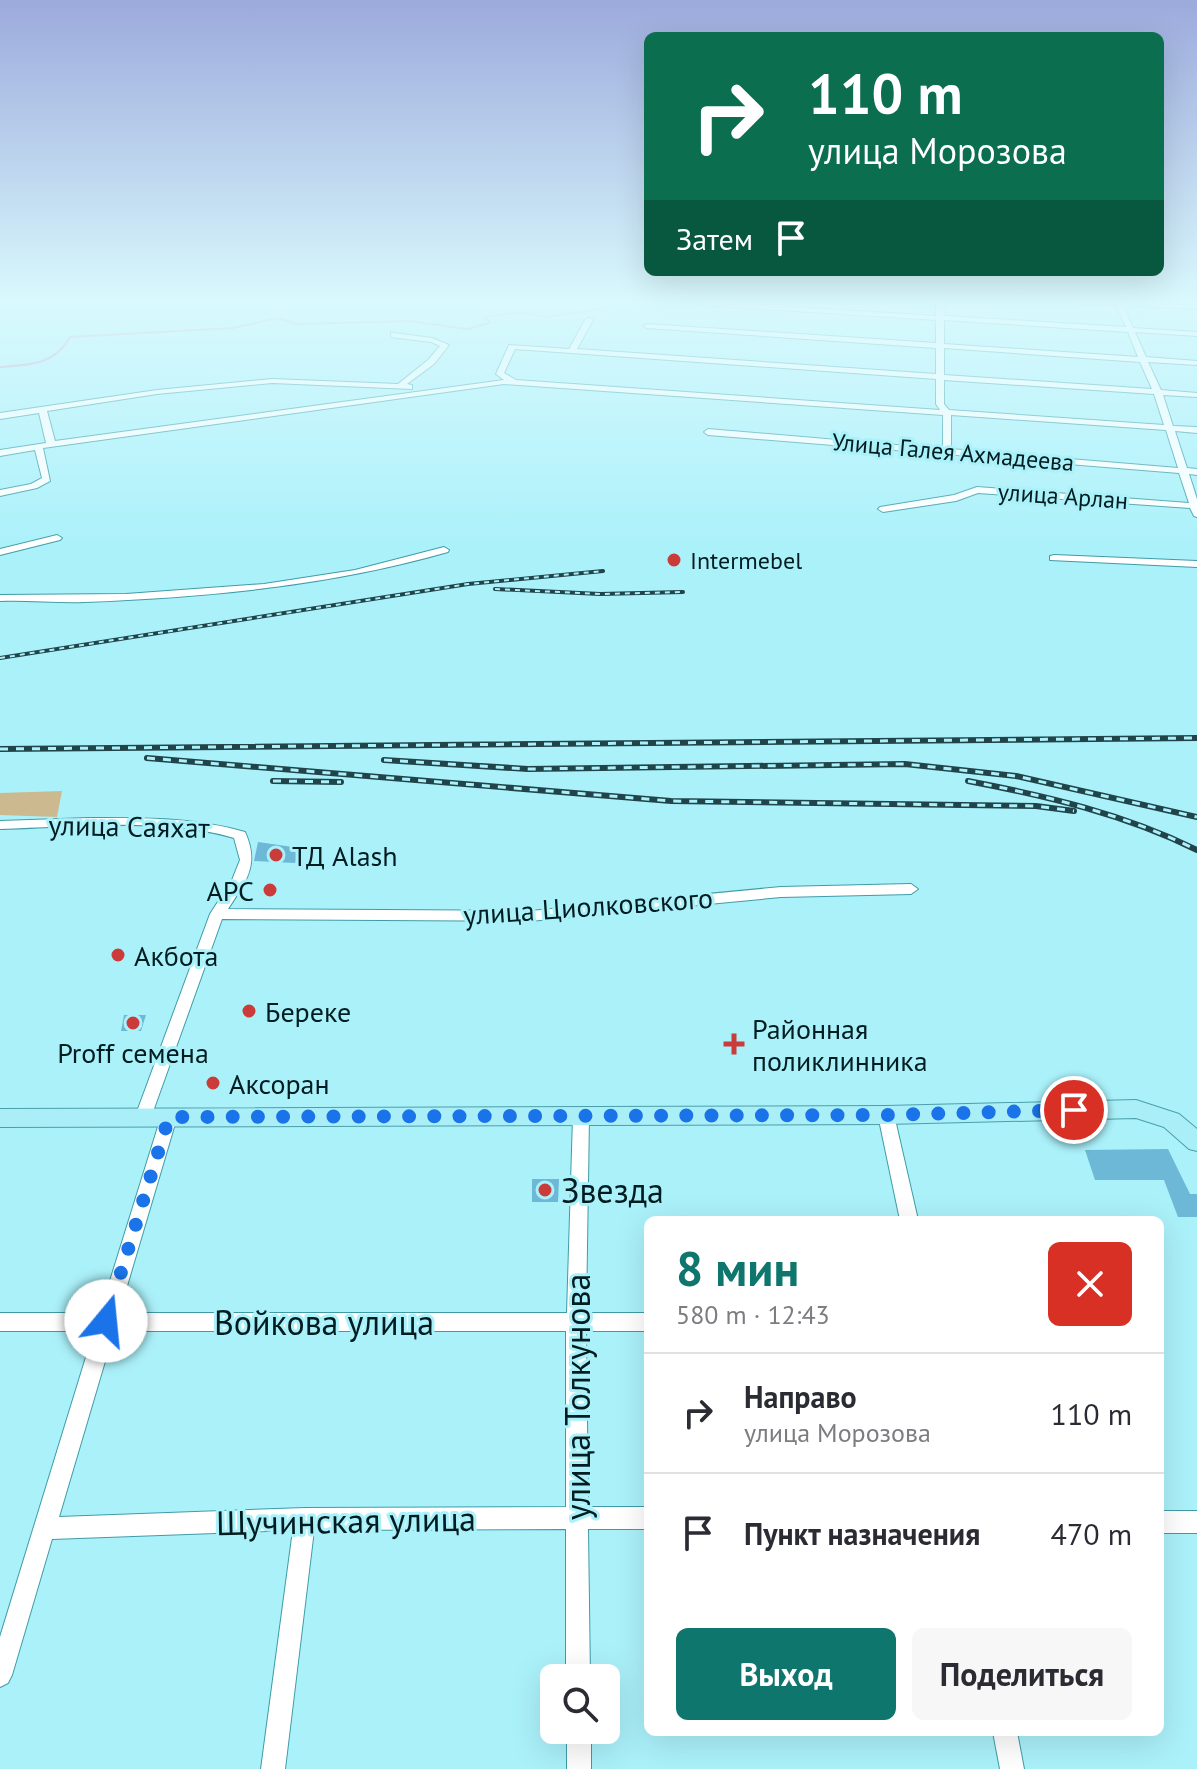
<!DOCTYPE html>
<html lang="ru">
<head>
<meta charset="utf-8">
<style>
	:root { --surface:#fff; --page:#f7f7f7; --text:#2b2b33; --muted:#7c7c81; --line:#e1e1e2; --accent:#0f766e }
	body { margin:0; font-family:"PT Sans",sans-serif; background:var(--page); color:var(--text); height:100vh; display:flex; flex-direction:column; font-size:30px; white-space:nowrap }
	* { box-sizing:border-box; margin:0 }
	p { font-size:26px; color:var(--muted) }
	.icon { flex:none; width:44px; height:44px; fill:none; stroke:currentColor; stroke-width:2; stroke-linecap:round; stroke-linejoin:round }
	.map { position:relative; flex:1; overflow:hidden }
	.details { position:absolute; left:644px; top:1216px; width:520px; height:520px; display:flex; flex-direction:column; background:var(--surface); border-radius:12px; box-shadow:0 8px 32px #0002 }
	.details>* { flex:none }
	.banner { position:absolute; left:644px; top:32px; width:520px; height:244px; border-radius:12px; box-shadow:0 8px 32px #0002; background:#0b6e4f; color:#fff; overflow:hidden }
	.tools { position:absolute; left:540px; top:1664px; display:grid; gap:16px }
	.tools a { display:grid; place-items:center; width:80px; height:80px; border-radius:12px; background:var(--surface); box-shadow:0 8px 32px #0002; font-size:40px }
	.pin { position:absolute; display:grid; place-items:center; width:68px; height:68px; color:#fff; margin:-34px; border:4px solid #fff; border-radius:50%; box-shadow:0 2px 8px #0007 }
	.me { position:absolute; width:88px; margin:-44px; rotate:17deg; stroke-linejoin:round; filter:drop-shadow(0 0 6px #0008) }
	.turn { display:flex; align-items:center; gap:28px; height:168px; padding:0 32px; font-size:36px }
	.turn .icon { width:104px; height:104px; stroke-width:2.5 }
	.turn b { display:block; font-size:56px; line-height:68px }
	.then { display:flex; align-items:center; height:76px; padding:0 32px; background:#0003; gap:16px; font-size:30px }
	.round { display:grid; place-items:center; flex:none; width:84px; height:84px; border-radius:12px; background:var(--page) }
	.overview { display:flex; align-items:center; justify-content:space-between; height:136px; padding:0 32px }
	h1 { font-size:48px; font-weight:700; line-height:60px; color:var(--accent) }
	.cta { display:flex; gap:16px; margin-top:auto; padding:16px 32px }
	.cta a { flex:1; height:92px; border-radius:12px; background:var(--accent); color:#fff; font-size:32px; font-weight:700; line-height:92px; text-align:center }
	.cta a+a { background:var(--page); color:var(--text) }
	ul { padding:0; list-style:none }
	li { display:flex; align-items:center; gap:24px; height:120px; padding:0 32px; border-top:2px solid var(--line) }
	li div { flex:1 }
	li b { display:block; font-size:30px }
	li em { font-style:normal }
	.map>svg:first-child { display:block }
</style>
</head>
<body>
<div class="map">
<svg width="1197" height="1769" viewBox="0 0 1197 1769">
	<rect width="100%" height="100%" fill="#abf1fa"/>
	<polygon fill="#ccb990" points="62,791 57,817 0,815 0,793"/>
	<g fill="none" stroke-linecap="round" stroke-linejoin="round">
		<g stroke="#cb9bcb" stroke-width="2">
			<polyline points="627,301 637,301"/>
			<path d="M0 367C29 365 55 365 70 337L233 328 278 318 297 324 410 321 467 329 490 323 484 317 522 312 546 317 608 308 612 301"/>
		</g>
	</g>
	<g fill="#6db8d6">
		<polygon points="258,842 300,848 295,863 254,861"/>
		<polygon points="124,1015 146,1015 141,1031 121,1031"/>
		<polygon points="1168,1149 1190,1194 1197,1194 1197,1217 1178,1217 1164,1180 1095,1180 1085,1150"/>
		<polygon points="532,1179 559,1179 558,1202 532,1202"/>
	</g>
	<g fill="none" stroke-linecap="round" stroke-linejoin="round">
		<defs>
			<g id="minor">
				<path d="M701 301 936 316V301H943L944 316 1126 327 1116 305 1080 303 1076 301 1197 305V309L1123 305 1133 328 1197 332V336L1135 332 1146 357 1197 361V365L1148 362 1161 390 1197 393V397L1163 395 1173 426 1197 427V433L1175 431 1187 468 1197 469V475L1189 474 1197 499V517L1194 516 1190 508 978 493 956 501 883 512 878 509 880 507 954 495 977 487 1189 503 1179 473 708 435 704 432 708 429 943 449V415L504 384 43 448 50 481 37 488 0 496V490L31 484 42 478 35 450 0 456V450L46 443 39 413 0 419V413L157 390 272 379 398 384 428 360 440 346 431 342 391 337V333H394L432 338 449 345 434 364 407 384 412 385V389L272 383 157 394 47 411 55 441 504 380 496 374 509 345 569 349 585 320 589 318 593 320 577 349 936 374V348L647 328 643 326 647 324 936 343V320L698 305ZM944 320 1128 332 1138 357 944 344ZM944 348 1140 362 1152 389 944 375ZM515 349 936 379V404L940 410 516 380 504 373ZM944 380 1154 394 1164 425 949 410 944 404ZM951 415 1166 430 1178 468 951 449Z"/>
				<polygon points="57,535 62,538 60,540 0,555 0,549"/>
				<path d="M444 547 449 550 448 552C329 586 209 597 85 602 57 603 29 600 0 601V595L126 594 264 584 355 570Z"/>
				<polygon points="1054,555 1197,561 1197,567 1050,560 1050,556"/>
				<path d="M89 818C141 818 194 817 245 832 260 865 246 881 228 909L530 911 781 887 911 884 918 889 911 894 781 897 530 921 222 919 151 1117 149 1122 143 1124 137 1122 135 1117 210 914 232 880 240 860 234 838C162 817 74 827 0 829V821Z"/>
				<polygon points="886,1108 892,1110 894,1115 918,1220 900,1220 878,1115 880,1110"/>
				<path d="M169 1110 175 1112 177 1117 119 1313H567L573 1117 575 1112 581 1110 587 1112 589 1117 586 1313H648V1331H586L588 1507H648V1529H588L590 1678H566V1529L314 1530 285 1769H261L293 1530 52 1539 12 1675 8 1683 0 1687V1637L94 1331H0V1313H100L161 1117 163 1112ZM114 1331H566V1507L305 1508 59 1517Z"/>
				<rect x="1160" y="1511" width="37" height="22"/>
				<rect x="567" y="1730" width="24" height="39"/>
				<polygon points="993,1732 1017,1732 1024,1769 1000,1769"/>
			</g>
			<polygon id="major" points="1136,1100 1179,1114 1197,1129 1197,1151 1189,1149 1164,1127 1136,1118 886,1124 0,1127 0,1109 886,1106"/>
		</defs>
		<use href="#minor" stroke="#3f9ca7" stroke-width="2"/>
		<use href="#major" stroke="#4a9faa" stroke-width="2"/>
		<use href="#minor" fill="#fff" fill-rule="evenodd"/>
		<use href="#major" fill="#aaeff8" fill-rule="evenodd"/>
		<defs>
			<g id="rail-far1">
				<polyline points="495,589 600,594 683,592"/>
				<polyline points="0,658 468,584 603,571"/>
			</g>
			<g id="rail">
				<polyline points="0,749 1197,738"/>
				<polyline points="147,758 671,801 1036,806 1074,811"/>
				<polyline points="384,760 528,769 905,764 1016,776 1197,817"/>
				<polyline points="273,781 341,782"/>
				<path d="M968 781C1047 796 1124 814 1197 850"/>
			</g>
		</defs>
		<use href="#rail-far1" stroke="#204449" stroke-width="4"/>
		<use href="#rail" stroke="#204449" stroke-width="6"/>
		<use href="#rail-far1" stroke="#abf1fa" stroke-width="2" stroke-dasharray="5" stroke-linecap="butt"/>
		<use href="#rail" stroke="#abf1fa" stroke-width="3" stroke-dasharray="8" stroke-linecap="butt"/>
	</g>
	<linearGradient id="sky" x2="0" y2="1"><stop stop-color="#9caadc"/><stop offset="0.55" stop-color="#d9f9fd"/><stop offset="1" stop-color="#d9f9fd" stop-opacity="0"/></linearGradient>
	<rect width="1197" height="548" fill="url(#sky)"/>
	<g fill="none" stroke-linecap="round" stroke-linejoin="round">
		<polyline stroke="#1a73e8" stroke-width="14" stroke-dasharray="0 25.2" points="106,1321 169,1117 886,1115 1074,1110"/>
	</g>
	<g fill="#ca3b39" stroke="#abf1fa" stroke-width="3">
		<circle cx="674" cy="560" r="8"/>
		<circle cx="276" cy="855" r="8"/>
		<circle cx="270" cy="890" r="8"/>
		<circle cx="118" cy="955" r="8"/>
		<circle cx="249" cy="1011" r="8"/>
		<circle cx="133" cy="1023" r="8"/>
		<path d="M730 1032h8v8h8v8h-8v8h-8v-8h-8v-8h8z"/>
		<circle cx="213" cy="1083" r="8"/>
		<circle cx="545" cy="1190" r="8"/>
	</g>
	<g text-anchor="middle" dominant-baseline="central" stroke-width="6" stroke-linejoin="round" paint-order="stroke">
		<g font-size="24" fill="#011d21" stroke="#abf1fa">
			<text transform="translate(953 452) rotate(5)">Улица Галея Ахмадеева</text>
			<text transform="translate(1063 496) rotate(4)">улица Арлан</text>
		</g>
		<g font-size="24" fill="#011d21" stroke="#abf1fa" text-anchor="start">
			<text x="690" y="560">Intermebel</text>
		</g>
		<g font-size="28" fill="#011d21" stroke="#abf1fa">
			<text transform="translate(129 826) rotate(1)">улица Саяхат</text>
			<text transform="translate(588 906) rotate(-4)">улица Циолковского</text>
		</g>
		<g font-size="28" fill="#011d21" stroke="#abf1fa" text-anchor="start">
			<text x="292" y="855">ТД Alash</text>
			<text x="254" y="890" text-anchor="end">АРС</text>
			<text x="134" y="955">Акбота</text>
			<text x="265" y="1011">Береке</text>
			<text x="752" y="1028">Районная<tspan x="752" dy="32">поликлинника</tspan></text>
			<text x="133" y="1052" text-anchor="middle">Proff семена</text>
			<text x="229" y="1083">Аксоран</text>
		</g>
		<g font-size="34" fill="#011d21" stroke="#abf1fa" text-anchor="start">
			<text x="561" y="1190">Звезда</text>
		</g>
		<g font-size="34" fill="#011d21" stroke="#abf1fa">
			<text x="324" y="1322">Войкова улица</text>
			<text transform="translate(577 1397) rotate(-90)">улица Толкунова</text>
			<text transform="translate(346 1520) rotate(-1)">Щучинская улица</text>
		</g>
	</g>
</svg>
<div class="tools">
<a><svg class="icon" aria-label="search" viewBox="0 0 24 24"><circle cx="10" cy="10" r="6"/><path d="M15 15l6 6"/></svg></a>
</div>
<div class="pin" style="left:1074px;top:1110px;background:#d93025"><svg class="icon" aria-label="arrive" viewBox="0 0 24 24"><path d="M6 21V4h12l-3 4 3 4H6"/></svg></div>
<svg class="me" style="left:106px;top:1321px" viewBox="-20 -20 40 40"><circle r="19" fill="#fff"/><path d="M0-13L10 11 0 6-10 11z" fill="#1a73e8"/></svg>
<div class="banner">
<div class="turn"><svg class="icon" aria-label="right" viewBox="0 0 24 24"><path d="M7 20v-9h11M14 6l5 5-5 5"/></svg><div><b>110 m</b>улица Морозова</div></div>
<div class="then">Затем<svg class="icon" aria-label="arrive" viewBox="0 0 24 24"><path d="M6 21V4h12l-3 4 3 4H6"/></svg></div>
</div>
<section class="details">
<div class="overview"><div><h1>8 мин</h1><p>580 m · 12:43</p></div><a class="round" style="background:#d93025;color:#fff"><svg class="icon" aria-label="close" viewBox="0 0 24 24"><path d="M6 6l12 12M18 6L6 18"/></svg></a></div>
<ul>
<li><svg class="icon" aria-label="right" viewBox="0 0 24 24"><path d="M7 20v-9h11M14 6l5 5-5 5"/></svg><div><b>Направо</b><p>улица Морозова</p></div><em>110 m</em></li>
<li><svg class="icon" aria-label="arrive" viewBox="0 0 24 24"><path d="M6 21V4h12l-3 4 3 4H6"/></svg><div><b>Пункт назначения</b></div><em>470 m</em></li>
</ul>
<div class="cta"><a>Выход</a><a>Поделиться</a></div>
</section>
</div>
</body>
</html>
